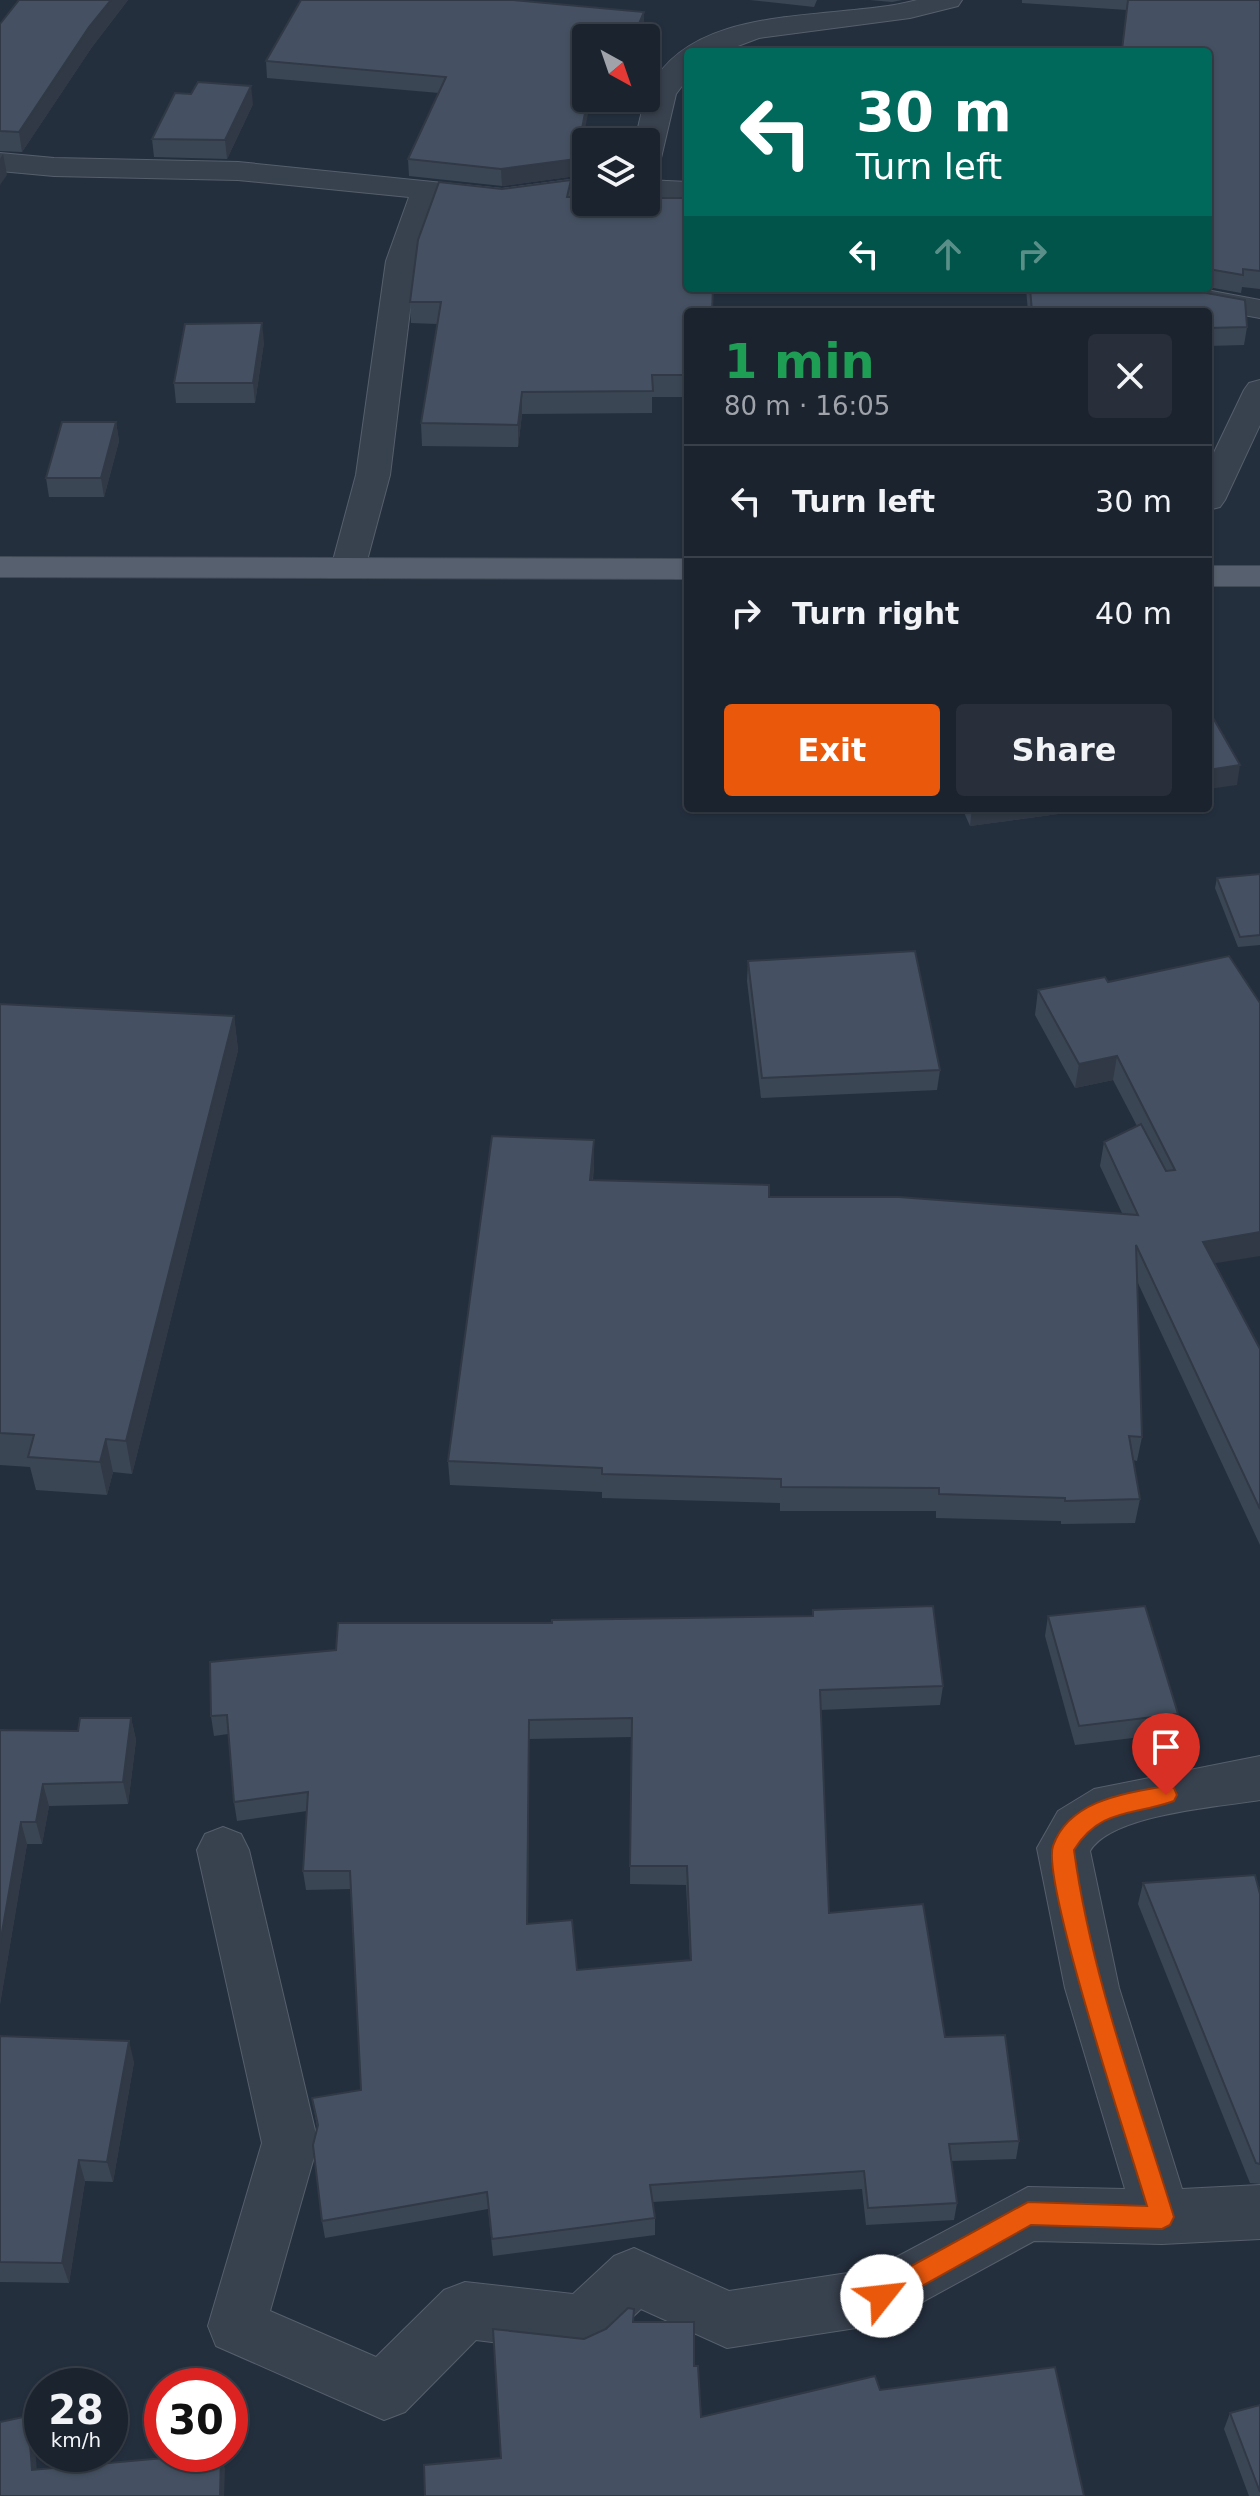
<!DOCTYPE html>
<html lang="en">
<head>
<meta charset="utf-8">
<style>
	:root { --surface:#1b232e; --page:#282f3a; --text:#f1f3f6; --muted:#a0a4aa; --line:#39404a; --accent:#ea580c }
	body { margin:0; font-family:"DejaVu Sans",sans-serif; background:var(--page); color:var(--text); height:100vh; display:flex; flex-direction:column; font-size:30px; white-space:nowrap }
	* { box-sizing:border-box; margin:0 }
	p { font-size:26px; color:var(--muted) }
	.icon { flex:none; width:44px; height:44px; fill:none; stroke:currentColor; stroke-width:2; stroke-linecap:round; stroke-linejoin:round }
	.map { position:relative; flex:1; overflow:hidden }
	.panel { position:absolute; left:684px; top:308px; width:528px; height:504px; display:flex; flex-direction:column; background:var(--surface); border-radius:8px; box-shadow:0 2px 6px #0004,0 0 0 2px var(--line) }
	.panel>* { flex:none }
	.banner { position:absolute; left:684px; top:48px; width:528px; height:244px; border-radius:8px; box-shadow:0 2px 6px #0004,0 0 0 2px var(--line); background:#00695c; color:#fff; overflow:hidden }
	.needle { width:52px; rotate:140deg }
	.buttons { position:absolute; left:572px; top:24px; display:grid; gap:16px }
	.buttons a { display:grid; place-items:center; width:88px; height:88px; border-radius:8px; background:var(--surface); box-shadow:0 2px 6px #0004,0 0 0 2px var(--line); font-size:40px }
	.speed { position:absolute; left:24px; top:2368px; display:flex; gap:16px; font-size:40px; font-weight:700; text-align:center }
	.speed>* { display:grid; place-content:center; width:104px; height:104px; border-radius:50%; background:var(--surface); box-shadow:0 2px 6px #0004,0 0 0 2px var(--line); line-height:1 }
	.speed small { font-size:20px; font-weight:400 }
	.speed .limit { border:12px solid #d22; background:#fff; color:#111 }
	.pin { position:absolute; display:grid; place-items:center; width:68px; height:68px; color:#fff; margin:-82px -34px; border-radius:50% 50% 50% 0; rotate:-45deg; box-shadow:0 0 8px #0007 }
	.pin .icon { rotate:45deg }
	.me { position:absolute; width:88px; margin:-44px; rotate:61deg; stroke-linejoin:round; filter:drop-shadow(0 0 6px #0008) }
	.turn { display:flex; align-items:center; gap:28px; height:168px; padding:0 40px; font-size:36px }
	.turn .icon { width:104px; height:104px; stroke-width:2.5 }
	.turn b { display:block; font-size:56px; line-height:68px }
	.lanes { display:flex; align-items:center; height:76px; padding:0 40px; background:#0003; justify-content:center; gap:40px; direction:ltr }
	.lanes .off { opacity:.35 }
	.round { display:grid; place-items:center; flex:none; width:84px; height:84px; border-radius:8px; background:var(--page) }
	.head { display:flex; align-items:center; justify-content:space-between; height:136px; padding:0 40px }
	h1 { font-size:48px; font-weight:700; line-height:60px; color:#1e9e55 }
	.primary-button { display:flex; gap:16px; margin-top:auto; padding:16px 40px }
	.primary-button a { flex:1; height:92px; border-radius:8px; background:var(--accent); color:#fff; font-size:32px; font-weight:700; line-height:92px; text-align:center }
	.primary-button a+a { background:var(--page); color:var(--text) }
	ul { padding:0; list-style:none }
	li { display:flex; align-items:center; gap:24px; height:112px; padding:0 40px; border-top:2px solid var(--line) }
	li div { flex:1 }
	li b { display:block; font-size:30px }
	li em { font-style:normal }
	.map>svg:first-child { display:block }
</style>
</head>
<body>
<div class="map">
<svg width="1260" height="2496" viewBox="0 0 1260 2496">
	<rect width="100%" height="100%" fill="#242f3e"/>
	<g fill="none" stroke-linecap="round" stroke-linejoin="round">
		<defs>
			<g id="street">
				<path d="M917 0H962L958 6 910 18 759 38 722 52H688V78L676 94 661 158 656 164 646 167V142H635C639 124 642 105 650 88 695 0 837 22 917 0Z"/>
				<polygon points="0,153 54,158 238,162 502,189 586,178 586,196 502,207 438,200 416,261 390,475 365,568 360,575 348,578 336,575 331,568 356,475 386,261 409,197 238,180 54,176 0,171"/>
				<polygon points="646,180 688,182 688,200 646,198"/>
				<polygon points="1130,288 1196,288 1260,300 1260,318 1145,297 1134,295"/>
				<polygon points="1260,380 1260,425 1225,500 1220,507 1208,510 1208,465 1244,390 1249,383"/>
				<path d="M1260 1756V1800C1218 1807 1112 1814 1090 1851L1119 1988 1182 2189 1260 2185V2239L1162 2244 1034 2241 882 2324 727 2348 641 2309 604 2344 583 2353 476 2340 405 2412 384 2420 216 2346 208 2326 262 2143 197 1850 205 1834 223 1827 241 1834 249 1850 318 2143 270 2311 376 2357 444 2290 465 2282 573 2294 614 2256 634 2248 729 2291 874 2269 1028 2187 1125 2189 1065 1988 1037 1848 1058 1811 1094 1789Z"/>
			</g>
			<g id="primary">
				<polygon points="0,557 688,559 688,579 0,577"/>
				<rect x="1208" y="566" width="52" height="20"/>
			</g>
		</defs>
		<use href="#street" stroke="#565f6c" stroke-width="2"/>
		<use href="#primary" stroke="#414a57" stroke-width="2"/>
		<use href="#street" fill="#38414e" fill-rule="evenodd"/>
		<use href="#primary" fill="#56606e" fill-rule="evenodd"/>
	</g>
	<g fill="#3b4654" fill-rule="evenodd">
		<polygon points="19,0 128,0 92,47 22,152 0,151 0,24"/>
		<polygon points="750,0 817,0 814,7"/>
		<polygon points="870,0 902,0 892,2"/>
		<polygon points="1022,0 1260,0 1260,289 1242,287 1241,293 1208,287 1208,52 1122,52 1127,10 1022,3"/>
		<polygon points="644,12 644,28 640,38 586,38 576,176 502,186 409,176 408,159 439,93 267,78 266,61"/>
		<polygon points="253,104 227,159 154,157 152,139"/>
		<polygon points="571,180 571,197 688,312 688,397 652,397 652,413 522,414 518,447 422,446 421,423 437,324 411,323 410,302 502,189"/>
		<polygon points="1026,288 1179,288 1247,327 1244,345 1208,346 1208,312 1028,312"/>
		<polygon points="264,342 255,403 176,403 174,383"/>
		<polygon points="116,422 119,441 104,497 49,497 46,478"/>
		<polygon points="962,808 1102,808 970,826"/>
		<polygon points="1260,874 1260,945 1238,947 1215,888 1217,878"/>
		<polygon points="748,961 940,1070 937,1090 761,1098 747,981"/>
		<polygon points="1105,977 1215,1263 1260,1349 1260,1545 1137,1281 1142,1437 1137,1461 1133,1460 1140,1499 1135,1523 1061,1524 1061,1521 936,1518 936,1511 780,1511 780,1503 602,1498 602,1492 450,1485 448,1461 594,1164 593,1180 769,1197 1122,1213 1100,1166 1104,1142 1137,1126 1113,1080 1075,1088 1035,1015 1038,990"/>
		<polygon points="0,1004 234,1016 238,1050 132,1474 113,1472 107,1495 36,1490 30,1467 0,1465"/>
		<path d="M813 1610 943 1686 940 1705 820 1710 829 1913 945 2037 1019 2141 1016 2159 951 2161 957 2203 954 2220 866 2225 862 2189 653 2202 655 2218V2235L493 2256 488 2209 325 2238 322 2221 317 2127 312 2098 361 2090 351 1889 306 1890 303 1871 307 1811 237 1821 234 1802 228 1734 214 1736 211 1716 336 1650 552 1623 812 1616ZM631 1737 630 1884 686 1885 690 1960 577 1970 528 1924 529 1739Z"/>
		<polygon points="1048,1616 1178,1714 1174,1733 1075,1745 1045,1636"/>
		<polygon points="131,1718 136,1740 128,1804 49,1806 42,1844 27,1844 0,2004 0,1730 78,1731"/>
		<polygon points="1143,1883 1260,1894 1260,2184 1250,2183 1138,1904"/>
		<polygon points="0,2036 134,2062 113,2182 85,2181 69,2283 0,2282"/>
		<polygon points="1260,2405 1260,2496 1249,2496 1224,2429 1230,2413"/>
	</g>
	<g fill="#303945">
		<polygon points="111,0 128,0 92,47 22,152 19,132 89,27"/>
		<polygon points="644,12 644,28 640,38 633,38"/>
		<polygon points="251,86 253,104 227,159 225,140"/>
		<polygon points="588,98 591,98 576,176 502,186 501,169"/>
		<polygon points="3,154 7,175 0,185 0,159"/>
		<polygon points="262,323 264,342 255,403 253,383"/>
		<polygon points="522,392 522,414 518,447 518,425"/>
		<polygon points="116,422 119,441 104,497 101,478"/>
		<polygon points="1240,765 1237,785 1208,789 1208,770"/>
		<polygon points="972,808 1102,808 970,826"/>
		<polygon points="234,1016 238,1050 132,1474 126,1441"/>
		<polygon points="1117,1056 1113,1080 1075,1088 1079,1064"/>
		<polygon points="594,1140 594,1164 590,1204 590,1180"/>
		<polygon points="1260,1232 1260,1256 1198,1266 1203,1242"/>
		<polygon points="106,1439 113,1472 107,1495 100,1462"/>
		<polygon points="131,1718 136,1740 128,1804 123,1782"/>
		<polygon points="529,1720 529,1739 528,1943 527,1924"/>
		<polygon points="43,1784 49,1806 42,1844 36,1822"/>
		<polygon points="21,1822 27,1844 0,2004 0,1944"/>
		<polygon points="129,2041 134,2062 113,2182 107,2162"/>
		<polygon points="79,2160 85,2181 69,2283 62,2263"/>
		<polygon points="28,2416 34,2432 38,2486 32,2470"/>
		<polygon points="221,2454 225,2469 224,2496 220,2496"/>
	</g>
	<g fill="#455162" stroke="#303945" stroke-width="2" fill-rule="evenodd">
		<polygon points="19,0 111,0 89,27 19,132 0,131 0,24"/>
		<polygon points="301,0 513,0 644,12 633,38 586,38 586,98 588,98 576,159 501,169 408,159 446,77 266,61"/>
		<polygon points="1128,0 1260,0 1260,271 1243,269 1243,275 1208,269 1208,52 1132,52 1132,51 1122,50"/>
		<polygon points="198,82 251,86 225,140 152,139 175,93 191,94"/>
		<polygon points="571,180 567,197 586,197 586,202 646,202 646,198 688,198 688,288 713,288 712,312 688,312 688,375 652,375 653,391 522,392 518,425 421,423 441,302 410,302 418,240 439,182 502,189"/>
		<polygon points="1030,288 1179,288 1245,300 1247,327 1208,328 1208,312 1032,312"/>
		<polygon points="262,323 253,383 174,383 185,324"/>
		<polygon points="62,422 116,422 101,478 46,478"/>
		<polygon points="1208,716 1212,716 1240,765 1208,770"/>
		<polygon points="1260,874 1260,935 1240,937 1217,878"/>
		<polygon points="915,951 940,1070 762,1078 748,961"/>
		<polygon points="1229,956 1260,1003 1260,1232 1203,1242 1260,1349 1260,1509 1136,1245 1142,1437 1129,1436 1140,1499 1065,1501 1065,1498 939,1494 939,1488 781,1487 781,1479 602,1474 602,1468 448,1461 492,1136 594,1140 590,1180 769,1185 769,1197 899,1197 1138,1215 1104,1142 1141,1124 1166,1171 1175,1170 1117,1056 1079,1064 1038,990 1105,977 1108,982"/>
		<polygon points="0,1004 234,1016 126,1441 106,1439 100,1462 28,1457 34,1435 0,1433"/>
		<path d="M933 1606 943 1686 820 1690 829 1913 923 1904 945 2037 1005 2035 1019 2141 949 2144 957 2203 868 2208 864 2171 650 2185 655 2218 492 2239 487 2192 322 2221 313 2145 318 2125 312 2098 361 2090 350 1871H303L308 1792 234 1802 227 1715 211 1716 210 1662 336 1650 338 1623H552V1620L813 1616V1610ZM632 1718 630 1866H687L691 1960 577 1970 572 1920 527 1924 529 1720Z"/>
		<polygon points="1145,1606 1178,1714 1079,1726 1048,1616"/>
		<polygon points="80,1718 131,1718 123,1782 43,1784 36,1822 21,1822 0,1944 0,1730 78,1731"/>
		<polygon points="1255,1875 1260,1894 1260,2164 1256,2163 1143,1883"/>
		<polygon points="0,2036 129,2041 107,2162 79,2160 62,2263 0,2262"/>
		<polygon points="628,2308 634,2309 633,2322 694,2322 694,2366 698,2366 701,2417 875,2376 880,2390 1055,2367 1084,2496 425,2496 424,2465 501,2458 493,2329 584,2339 606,2329"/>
		<polygon points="1260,2405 1260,2492 1230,2413"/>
		<polygon points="28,2416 32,2470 208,2454 221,2454 220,2496 0,2496 0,2422"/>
	</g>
	<path fill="#ea580c" stroke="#983908" stroke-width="2" d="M1166 1786 1174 1788 1177 1795 1174 1801C1133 1816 1100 1808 1074 1850 1091 1975 1137 2097 1174 2217L1170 2225 1162 2229 1031 2225 890 2304 882 2307 873 2304 870 2296 873 2287 1028 2202 1147 2206C1131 2152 1041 1881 1053 1846 1069 1800 1126 1793 1166 1786Z"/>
</svg>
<div class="buttons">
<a><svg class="needle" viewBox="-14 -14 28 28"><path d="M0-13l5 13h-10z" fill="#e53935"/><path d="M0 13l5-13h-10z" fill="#a0a4aa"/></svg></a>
<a><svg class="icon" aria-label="layers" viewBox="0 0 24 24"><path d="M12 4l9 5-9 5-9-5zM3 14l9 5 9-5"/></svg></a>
</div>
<div class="speed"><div>28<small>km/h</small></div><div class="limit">30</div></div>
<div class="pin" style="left:1166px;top:1795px;background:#d93025"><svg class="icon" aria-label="arrive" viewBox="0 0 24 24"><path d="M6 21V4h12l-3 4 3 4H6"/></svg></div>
<svg class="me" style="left:882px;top:2296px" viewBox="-20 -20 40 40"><circle r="19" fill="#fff"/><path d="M0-13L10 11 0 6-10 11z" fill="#ea580c"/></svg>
<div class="banner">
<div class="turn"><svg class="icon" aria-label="left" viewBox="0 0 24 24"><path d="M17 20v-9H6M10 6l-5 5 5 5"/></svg><div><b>30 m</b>Turn left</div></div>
<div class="lanes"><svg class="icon" aria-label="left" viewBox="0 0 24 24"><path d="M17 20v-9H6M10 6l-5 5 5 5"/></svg><svg class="icon off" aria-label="ahead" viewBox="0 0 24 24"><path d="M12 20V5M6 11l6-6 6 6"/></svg><svg class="icon off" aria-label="right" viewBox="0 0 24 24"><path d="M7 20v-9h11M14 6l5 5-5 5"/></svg></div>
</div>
<section class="panel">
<div class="head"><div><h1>1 min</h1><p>80 m · 16:05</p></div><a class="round"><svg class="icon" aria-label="close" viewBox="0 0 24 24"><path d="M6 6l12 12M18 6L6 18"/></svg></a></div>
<ul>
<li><svg class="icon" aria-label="left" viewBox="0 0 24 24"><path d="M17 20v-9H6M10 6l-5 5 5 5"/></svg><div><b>Turn left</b></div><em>30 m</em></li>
<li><svg class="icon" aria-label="right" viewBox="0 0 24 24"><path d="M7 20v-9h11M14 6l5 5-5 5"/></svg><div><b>Turn right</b></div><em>40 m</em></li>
</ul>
<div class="primary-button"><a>Exit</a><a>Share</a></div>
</section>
</div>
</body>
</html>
